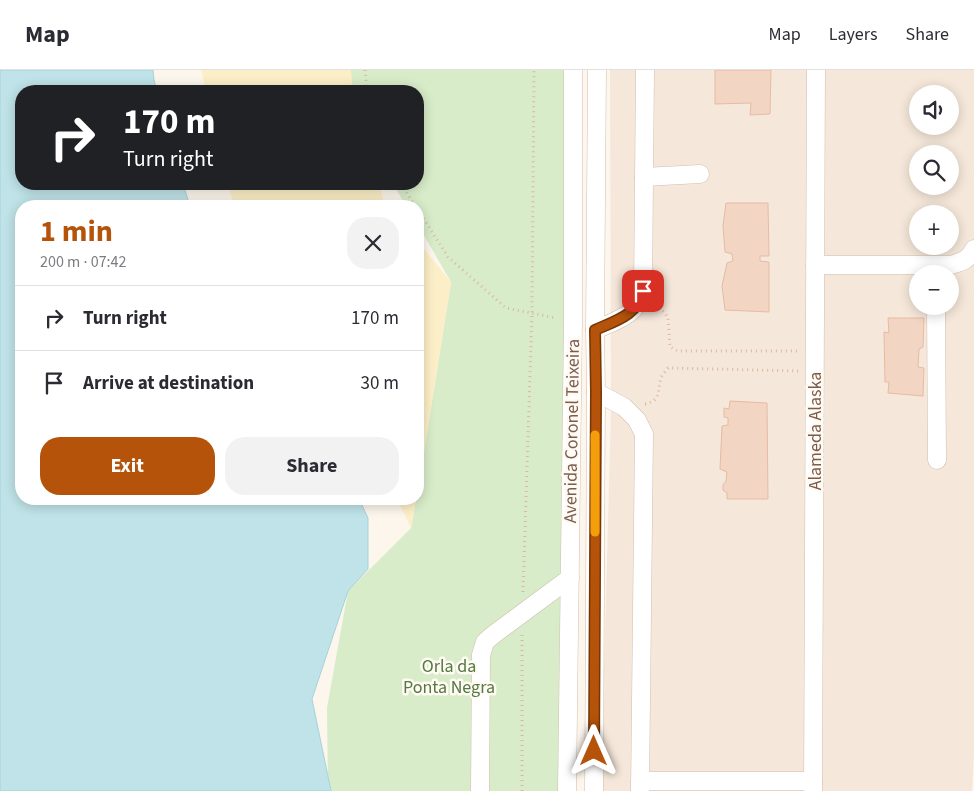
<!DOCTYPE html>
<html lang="en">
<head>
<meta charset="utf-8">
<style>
	:root { --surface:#fff; --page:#f2f2f3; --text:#2b2b33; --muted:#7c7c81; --line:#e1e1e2; --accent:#b45309 }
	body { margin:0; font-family:"Source Sans 3",sans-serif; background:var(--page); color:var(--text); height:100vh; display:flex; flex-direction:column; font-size:19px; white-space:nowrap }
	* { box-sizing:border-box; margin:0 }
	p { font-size:16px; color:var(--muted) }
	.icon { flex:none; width:28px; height:28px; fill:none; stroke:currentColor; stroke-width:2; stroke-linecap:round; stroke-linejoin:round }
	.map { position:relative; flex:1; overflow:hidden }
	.panel { position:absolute; left:15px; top:130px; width:409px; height:305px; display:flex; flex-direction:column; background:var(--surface); border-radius:20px; box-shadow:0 2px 12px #0003 }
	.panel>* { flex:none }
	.top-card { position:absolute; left:15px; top:15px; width:409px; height:105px; border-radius:20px; box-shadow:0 2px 12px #0003; background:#202124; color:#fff; overflow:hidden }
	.fabs { position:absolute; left:909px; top:15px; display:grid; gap:10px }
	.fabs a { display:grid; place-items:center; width:50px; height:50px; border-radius:50%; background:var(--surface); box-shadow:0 2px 12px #0003; font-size:25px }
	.pin { position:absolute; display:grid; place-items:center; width:42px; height:42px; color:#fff; margin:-21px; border-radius:10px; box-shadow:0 2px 8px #0006 }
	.me { position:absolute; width:55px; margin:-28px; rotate:0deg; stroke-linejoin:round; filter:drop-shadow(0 0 4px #0008) }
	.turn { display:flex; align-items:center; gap:18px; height:105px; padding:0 25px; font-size:22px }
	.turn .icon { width:65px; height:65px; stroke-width:2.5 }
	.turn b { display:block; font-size:35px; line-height:42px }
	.round { display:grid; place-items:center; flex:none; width:52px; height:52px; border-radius:20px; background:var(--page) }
	.head { display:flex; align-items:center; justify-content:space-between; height:85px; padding:0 25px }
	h1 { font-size:30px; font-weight:700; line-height:38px; color:var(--accent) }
	.primary-button { display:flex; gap:10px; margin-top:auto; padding:10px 25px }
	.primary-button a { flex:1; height:58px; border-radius:20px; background:var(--accent); color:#fff; font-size:20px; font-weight:700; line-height:58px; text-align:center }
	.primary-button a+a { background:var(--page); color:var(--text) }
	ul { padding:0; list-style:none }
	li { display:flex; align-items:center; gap:15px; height:65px; padding:0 25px; border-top:1px solid var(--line) }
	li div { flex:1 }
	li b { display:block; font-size:19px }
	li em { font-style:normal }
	header { display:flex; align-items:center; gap:30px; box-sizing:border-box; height:70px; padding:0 25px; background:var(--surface); border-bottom:1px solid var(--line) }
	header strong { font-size:24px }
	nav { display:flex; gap:28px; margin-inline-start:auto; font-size:18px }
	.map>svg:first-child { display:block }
</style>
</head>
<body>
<header>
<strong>Map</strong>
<nav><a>Map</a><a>Layers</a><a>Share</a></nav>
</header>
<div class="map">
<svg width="974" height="721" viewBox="0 0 974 721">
	<rect width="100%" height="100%" fill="#fdf6ec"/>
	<path fill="#f5e8da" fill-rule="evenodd" d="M610 0H974V685L972 721H602L604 599 611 341ZM918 24H950V56H918ZM918 84H950V116H918ZM918 144H950V176H918ZM918 204H950V236H918Z"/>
	<polygon fill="#d8ecc9" points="338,0 570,0 563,721 328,721 327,638 348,521 411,458 416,429 418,429 418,420 451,212 418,155 418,136 406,136 393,114 418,114 418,21 338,21"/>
	<g fill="#fcefc7">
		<polygon points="201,0 351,0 352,12 354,21 206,21"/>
		<polygon points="228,114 379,114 384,132 387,136 235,136 231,126"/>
		<polygon points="418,172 451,212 418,420"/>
		<polygon points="397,429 416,429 411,458"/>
	</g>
	<polygon fill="#bfe3e8" stroke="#a5d3da" points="0,0 153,0 154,10 157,21 21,21 21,114 183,114 190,136 21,136 21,429 359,429 368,448 368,499 348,521 312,629 331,721 0,721"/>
	<g fill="#f3d5c3" stroke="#e6bba3">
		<polygon points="715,0 771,0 770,44 750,45 751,33 715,34"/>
		<polygon points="726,133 768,133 769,186 760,186 760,191 769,192 769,242 725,240 722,216 727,193 733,191 732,184 725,182 723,156"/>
		<polygon points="888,248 924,248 923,277 919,279 918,297 924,298 923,326 888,323 889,312 885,312 884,262 889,263"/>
		<polygon points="730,331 767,333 768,429 727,429 727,423 723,420 723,415 726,411 727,402 720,399 722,356 728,355 728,348 724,347 724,338 729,339"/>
	</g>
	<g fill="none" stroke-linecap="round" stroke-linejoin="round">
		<defs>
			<g id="minor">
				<polyline points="644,107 700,104"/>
				<path d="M815 195H951C961 192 969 190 974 179"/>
				<polyline points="936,236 937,390"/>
				<path d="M595 260C615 251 638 245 643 221L645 0"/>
				<polyline points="596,322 624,337 637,350 644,364 640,721"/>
				<polyline points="640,711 813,711"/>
				<polyline points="480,721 481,585 485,572 493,565 570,508"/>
				<polyline points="567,721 573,251 573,0"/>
				<polyline points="594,721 596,322 595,260 597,0"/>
				<polyline points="813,721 816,0"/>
			</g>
		</defs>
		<use href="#minor" stroke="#d1beb0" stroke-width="19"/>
		<g stroke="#d9b8a5" stroke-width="3" stroke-dasharray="1 4" stroke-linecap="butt">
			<polyline points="365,0 367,21"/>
			<polyline points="401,114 415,136"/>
			<polyline points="418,140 448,187 506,238 556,248"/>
			<polyline points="654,239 660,238 668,247 670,277 678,281 800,281"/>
			<path d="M645 334C662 330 657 321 661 308 662 305 666 301 668 298L800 301"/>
			<polyline points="523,522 532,243 534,0"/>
			<polyline points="522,721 522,563"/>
		</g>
		<use href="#minor" stroke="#fff" stroke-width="18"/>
	</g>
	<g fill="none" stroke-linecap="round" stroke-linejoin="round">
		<defs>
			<path id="route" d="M594 681 596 322 595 260C615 251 638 245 643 221"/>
		</defs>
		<use href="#route" stroke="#753606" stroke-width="12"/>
		<use href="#route" stroke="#b45309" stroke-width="9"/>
		<polyline stroke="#f59e0b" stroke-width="9" points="595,462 595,365"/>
	</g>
	<g text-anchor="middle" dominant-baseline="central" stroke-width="5" stroke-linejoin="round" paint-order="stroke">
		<g font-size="18" fill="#7a5c4d" stroke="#fffaf3">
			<text transform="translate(572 361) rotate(-89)">Avenida Coronel Teixeira</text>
			<text transform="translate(815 361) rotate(-90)">Alameda Alaska</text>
		</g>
		<g font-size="18" fill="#537a41" stroke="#fffaf3">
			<text x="449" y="596">Orla da<tspan x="449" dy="21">Ponta Negra</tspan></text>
		</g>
	</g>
</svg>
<div class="fabs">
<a><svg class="icon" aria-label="sound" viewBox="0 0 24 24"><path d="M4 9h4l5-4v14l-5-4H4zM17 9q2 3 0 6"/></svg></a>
<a><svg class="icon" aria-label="search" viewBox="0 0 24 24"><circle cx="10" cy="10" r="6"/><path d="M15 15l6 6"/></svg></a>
<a>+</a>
<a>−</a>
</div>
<div class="pin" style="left:643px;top:221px;background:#d93025"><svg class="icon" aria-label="arrive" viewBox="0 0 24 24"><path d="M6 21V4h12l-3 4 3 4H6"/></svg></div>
<svg class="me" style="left:594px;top:681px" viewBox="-20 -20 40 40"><path d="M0-17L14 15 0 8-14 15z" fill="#b45309" stroke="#fff" stroke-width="4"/></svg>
<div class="top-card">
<div class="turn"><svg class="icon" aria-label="right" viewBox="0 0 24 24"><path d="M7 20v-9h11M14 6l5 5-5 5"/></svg><div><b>170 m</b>Turn right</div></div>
</div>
<section class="panel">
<div class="head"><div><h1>1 min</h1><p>200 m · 07:42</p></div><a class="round"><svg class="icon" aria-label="close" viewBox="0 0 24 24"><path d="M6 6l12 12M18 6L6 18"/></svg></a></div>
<ul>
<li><svg class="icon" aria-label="right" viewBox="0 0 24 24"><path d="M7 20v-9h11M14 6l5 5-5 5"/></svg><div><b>Turn right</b></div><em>170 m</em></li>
<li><svg class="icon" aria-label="arrive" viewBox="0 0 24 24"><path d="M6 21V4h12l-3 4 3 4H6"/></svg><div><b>Arrive at destination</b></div><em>30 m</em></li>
</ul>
<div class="primary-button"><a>Exit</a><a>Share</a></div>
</section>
</div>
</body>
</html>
